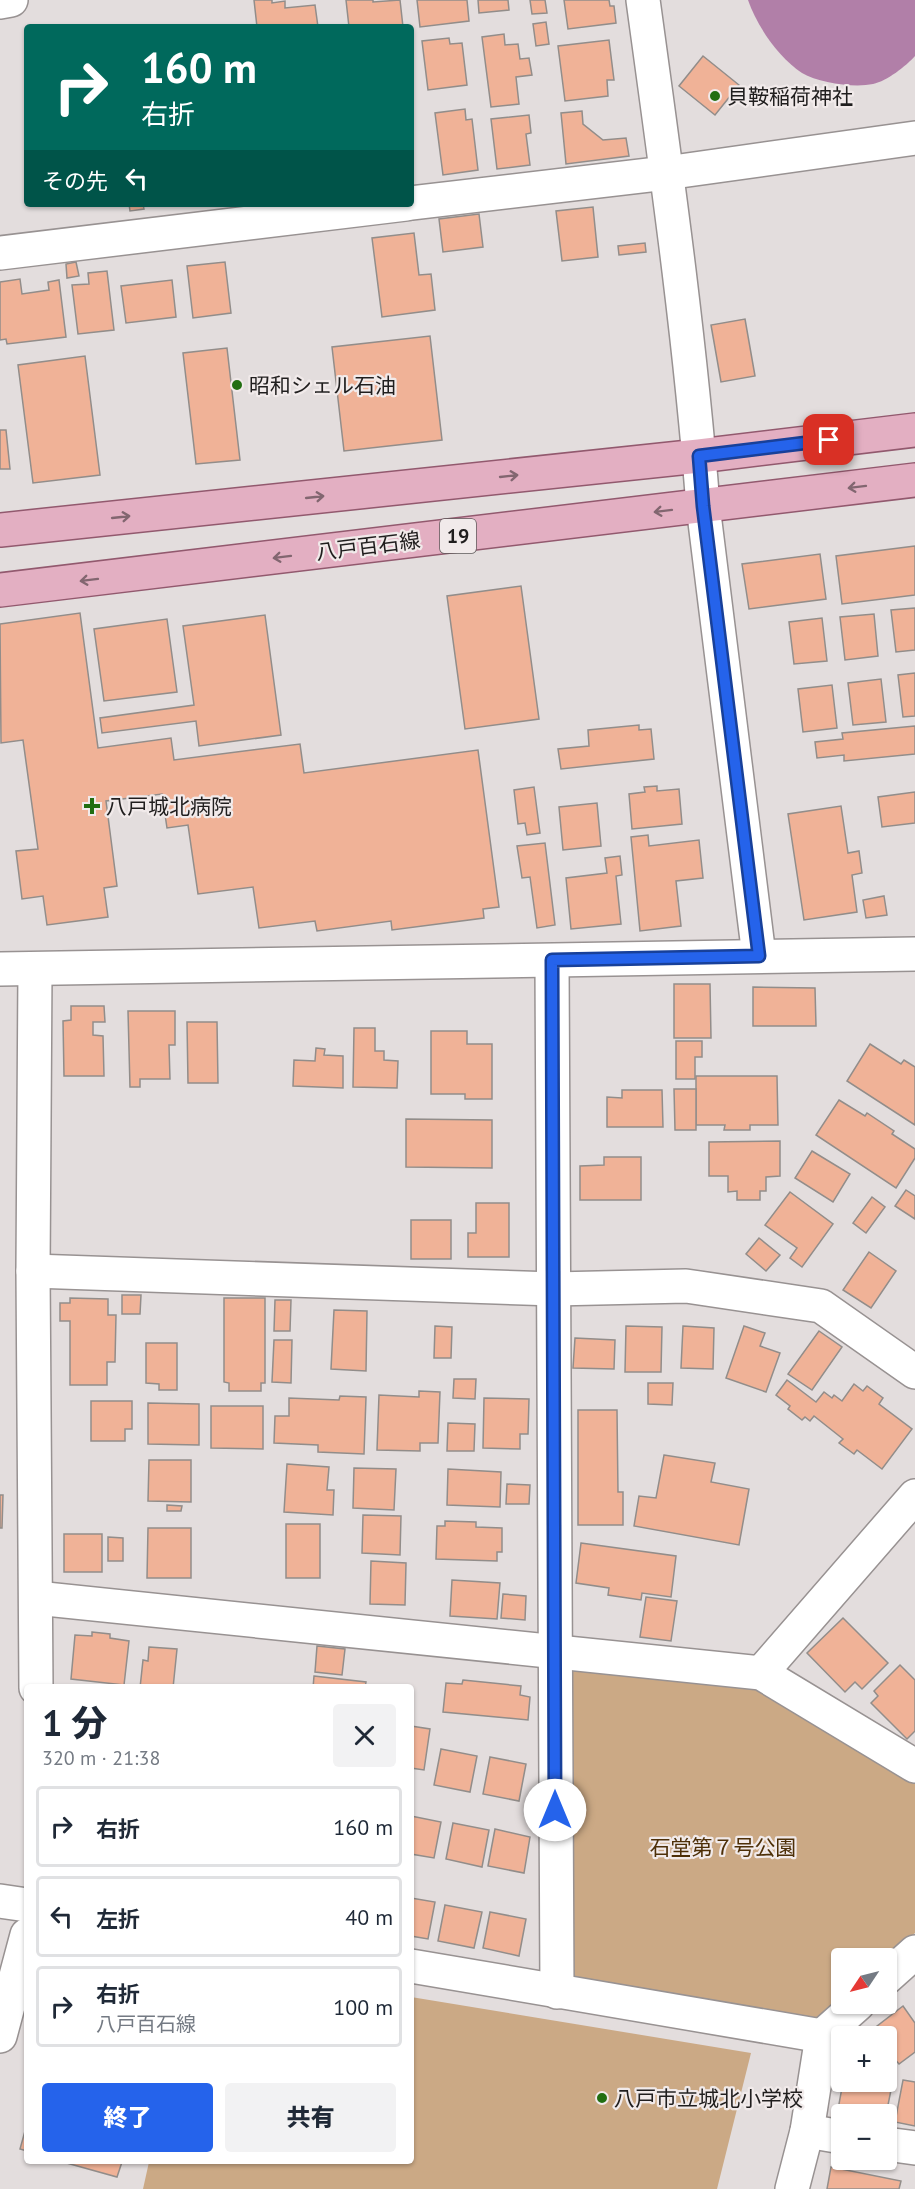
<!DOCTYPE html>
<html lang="ja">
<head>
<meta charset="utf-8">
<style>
	:root { --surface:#fff; --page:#f2f2f3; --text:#1f2937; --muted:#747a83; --line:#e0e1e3; --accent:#2563eb }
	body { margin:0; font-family:"PT Sans","Noto Sans JP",sans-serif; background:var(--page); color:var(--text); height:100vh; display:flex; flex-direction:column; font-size:22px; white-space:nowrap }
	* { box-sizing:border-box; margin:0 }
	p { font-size:20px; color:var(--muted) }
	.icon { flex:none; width:33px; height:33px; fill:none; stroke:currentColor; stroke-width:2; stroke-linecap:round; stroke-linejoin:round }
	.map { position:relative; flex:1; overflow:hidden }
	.sheet { position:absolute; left:24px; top:1684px; width:390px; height:480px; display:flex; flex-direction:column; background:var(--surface); border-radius:6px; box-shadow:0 2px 4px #0004 }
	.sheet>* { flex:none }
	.top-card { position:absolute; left:24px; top:24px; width:390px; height:183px; border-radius:6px; box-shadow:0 2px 4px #0004; background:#00695c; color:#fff; overflow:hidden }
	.needle { width:39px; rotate:235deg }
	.controls { position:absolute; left:831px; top:1948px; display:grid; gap:12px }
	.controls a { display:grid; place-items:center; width:66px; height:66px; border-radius:6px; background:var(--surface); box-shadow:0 2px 4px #0004; font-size:30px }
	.pin { position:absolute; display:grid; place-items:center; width:51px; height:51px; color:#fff; margin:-26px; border-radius:12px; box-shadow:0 3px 9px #0006 }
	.me { position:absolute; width:66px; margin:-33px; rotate:0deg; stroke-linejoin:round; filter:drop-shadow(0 0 4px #0008) }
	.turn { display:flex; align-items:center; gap:21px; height:126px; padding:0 18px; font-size:27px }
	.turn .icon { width:78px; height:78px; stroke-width:2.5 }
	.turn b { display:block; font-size:42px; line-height:51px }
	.then { display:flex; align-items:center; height:57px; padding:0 18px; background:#0003; gap:12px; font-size:22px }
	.round { display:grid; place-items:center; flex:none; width:63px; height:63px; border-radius:6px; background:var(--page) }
	.head { display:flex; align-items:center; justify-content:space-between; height:102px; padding:0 18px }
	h1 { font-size:36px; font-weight:800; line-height:45px }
	.action { display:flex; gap:12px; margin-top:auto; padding:12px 18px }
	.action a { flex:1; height:69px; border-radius:6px; background:var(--accent); color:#fff; font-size:24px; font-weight:800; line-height:69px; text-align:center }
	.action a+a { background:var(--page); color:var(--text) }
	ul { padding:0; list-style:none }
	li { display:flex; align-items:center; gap:18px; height:81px; margin:0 12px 9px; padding:0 6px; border:3px solid var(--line); border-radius:6px }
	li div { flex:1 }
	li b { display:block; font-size:22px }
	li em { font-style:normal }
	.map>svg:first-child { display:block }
</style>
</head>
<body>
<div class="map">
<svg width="915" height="2189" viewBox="0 0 915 2189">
	<rect width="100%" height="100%" fill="#e3dddd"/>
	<g fill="#cba985">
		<polygon points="565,1664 758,1685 915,1781 915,1933 886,1959 842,1959 841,1998 818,2019 571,1980"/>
		<polygon points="411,1997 751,2053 717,2189 143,2189 149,2162 411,2162"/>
	</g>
	<path fill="#b17fa8" d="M748 0H915V56C906 66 887 81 873 84 854 88 819 83 802 73 778 57 757 26 748 0Z"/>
	<g fill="#f0b297" stroke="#928d8a" stroke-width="1.5">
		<polygon points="254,0 272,0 272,3 285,1 285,8 315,5 318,27 257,27"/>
		<polygon points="346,0 373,0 373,2 400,0 403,27 349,27"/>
		<polygon points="417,0 467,0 469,21 420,27"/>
		<polygon points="478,0 508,0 509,10 479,13"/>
		<polygon points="530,0 545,0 547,13 532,14"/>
		<polygon points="564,0 609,0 610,6 614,6 616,23 568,29"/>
		<polygon points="546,22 549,44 536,46 533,24"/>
		<polygon points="504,34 505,45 518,44 520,59 529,58 532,75 516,77 519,104 491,107 482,37"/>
		<polygon points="449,38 450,44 462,43 467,85 428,90 422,41"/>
		<polygon points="609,40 614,80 607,80 608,96 565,101 558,46"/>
		<polygon points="703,56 739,85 715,115 679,86"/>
		<polygon points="465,109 466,120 472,119 478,170 443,175 435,113"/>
		<polygon points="582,111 583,124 603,140 626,138 629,156 566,164 561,113"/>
		<polygon points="529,115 531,133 526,134 530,165 497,169 491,119"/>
		<polygon points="129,204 143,204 144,209 130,211"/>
		<polygon points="593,207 598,257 562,261 556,211"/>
		<polygon points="479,214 483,247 443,252 439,219"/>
		<polygon points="414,233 419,275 431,274 435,310 382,317 372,238"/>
		<polygon points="645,243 646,252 619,255 618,246"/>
		<polygon points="76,262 79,276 67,278 66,264"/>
		<polygon points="225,262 231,313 193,318 187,266"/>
		<polygon points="107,271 114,330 78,334 72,285 89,284 88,273"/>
		<polygon points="20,279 22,294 49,290 48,282 59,280 66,337 7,344 6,339 0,340 0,282"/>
		<polygon points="172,280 176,317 126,323 121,286"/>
		<polygon points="745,319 755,376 721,382 711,325"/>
		<polygon points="430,336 442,440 344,451 332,347"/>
		<polygon points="227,348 240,460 196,464 183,353"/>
		<polygon points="85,356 100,475 33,483 18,365"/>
		<polygon points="0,430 6,430 10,469 0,469"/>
		<polygon points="915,546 915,595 842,604 836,556"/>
		<polygon points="820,554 826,599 749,609 742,564"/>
		<polygon points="521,586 539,719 465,729 447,596"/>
		<polygon points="915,608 915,650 896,652 891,610"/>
		<polygon points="80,613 98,748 171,738 174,760 300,744 304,773 478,750 499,907 483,909 484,918 392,930 391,921 317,931 315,921 259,928 253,887 198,894 188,825 167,828 162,794 106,801 117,886 104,888 108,917 47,925 43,896 22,899 16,851 38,849 23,740 1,743 0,624"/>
		<polygon points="874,614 878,656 845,660 840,617"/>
		<polygon points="265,615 281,735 199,746 196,721 102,733 100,718 194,705 183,626"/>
		<polygon points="822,618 827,661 794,664 789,622"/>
		<polygon points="167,619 177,692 104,701 94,629"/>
		<polygon points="915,673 915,716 903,717 898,675"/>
		<polygon points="881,679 886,722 853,725 848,683"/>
		<polygon points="832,685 837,728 803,732 798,689"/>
		<polygon points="639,725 639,730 651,729 654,759 561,769 558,749 589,746 588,730"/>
		<polygon points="915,726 915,754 844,761 844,755 817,758 815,742 843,739 842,733"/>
		<polygon points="657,786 657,791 679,789 682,824 632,829 629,794 645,792 644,787"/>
		<polygon points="534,787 540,833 527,835 525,823 518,824 514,790"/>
		<polygon points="915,792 915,823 882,827 878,797"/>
		<polygon points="597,803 601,846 563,850 559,807"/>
		<polygon points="841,806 848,853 859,851 862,873 852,875 857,912 804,920 788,814"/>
		<polygon points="648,835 649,846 699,840 703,878 676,881 681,926 640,931 631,837"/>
		<polygon points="545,843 555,925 537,928 530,877 522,878 517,846"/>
		<polygon points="620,856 622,875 616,876 621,924 571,929 566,878 607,873 605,858"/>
		<polygon points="884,896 887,915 866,918 863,900"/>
		<polygon points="674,984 710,984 711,1038 674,1038"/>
		<polygon points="753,987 815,988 816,1026 753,1026"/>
		<polygon points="71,1006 104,1006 105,1022 93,1022 93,1035 103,1036 104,1076 64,1076 63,1021 71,1020"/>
		<polygon points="128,1011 175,1011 175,1045 169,1045 170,1079 140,1079 140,1087 130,1087"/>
		<polygon points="187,1022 217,1022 218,1083 188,1083"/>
		<polygon points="354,1028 375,1028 375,1051 384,1051 384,1060 398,1061 397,1088 353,1087"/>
		<polygon points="431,1031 467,1031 467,1044 492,1044 492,1099 465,1099 465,1094 431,1094"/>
		<polygon points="676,1041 702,1041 702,1057 695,1057 695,1079 676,1079"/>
		<polygon points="870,1044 901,1064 904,1060 915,1067 915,1125 847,1081"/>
		<polygon points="316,1048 325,1049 324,1055 343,1056 343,1088 293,1086 294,1060 315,1061"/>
		<polygon points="696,1076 777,1076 778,1125 750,1125 750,1130 724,1130 725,1125 696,1125"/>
		<polygon points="674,1089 696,1089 696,1130 675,1130"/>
		<polygon points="622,1090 662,1090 663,1127 607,1127 607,1097 622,1098"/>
		<polygon points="839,1100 865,1116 867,1113 894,1131 892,1134 915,1149 915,1158 896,1188 816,1135"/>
		<polygon points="406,1119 492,1120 492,1168 406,1167"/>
		<polygon points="780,1141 780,1176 766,1177 766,1191 760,1191 760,1200 737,1200 737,1191 728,1192 728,1176 709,1176 709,1142"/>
		<polygon points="812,1151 850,1174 833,1202 795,1178"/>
		<polygon points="604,1157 641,1157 641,1200 580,1200 580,1166 604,1165"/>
		<polygon points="906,1190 915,1196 915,1219 895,1206"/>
		<polygon points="790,1192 833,1224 802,1267 790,1258 797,1248 765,1225"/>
		<polygon points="872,1197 885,1207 866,1233 853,1223"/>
		<polygon points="476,1203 509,1203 509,1257 468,1257 468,1233 476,1233"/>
		<rect x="411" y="1220" width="40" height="39"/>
		<polygon points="759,1238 780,1255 766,1271 746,1254"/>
		<polygon points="869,1252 896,1271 871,1308 843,1290"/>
		<polygon points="122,1295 141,1295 140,1314 122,1314"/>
		<polygon points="70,1298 108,1299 108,1315 116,1315 115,1362 107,1362 107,1385 70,1385 70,1321 60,1321 60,1303 70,1303"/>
		<polygon points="224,1298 265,1298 265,1383 261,1383 261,1391 229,1391 229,1383 224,1382"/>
		<polygon points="275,1300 291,1300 290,1331 274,1331"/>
		<polygon points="334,1310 367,1311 366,1371 331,1369"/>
		<polygon points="435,1326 452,1327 451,1358 434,1358"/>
		<polygon points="626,1326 662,1327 661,1372 625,1372"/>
		<polygon points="683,1326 714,1328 713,1369 681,1368"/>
		<polygon points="744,1326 765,1333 760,1346 780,1353 766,1392 726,1378"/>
		<polygon points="819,1331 842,1347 812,1390 788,1374"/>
		<polygon points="575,1338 615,1340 614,1369 573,1368"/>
		<polygon points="274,1340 292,1340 291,1383 272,1382"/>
		<polygon points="146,1343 177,1343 177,1390 159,1390 159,1384 146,1383"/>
		<polygon points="454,1379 476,1379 475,1399 453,1398"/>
		<polygon points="787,1380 816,1402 824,1392 832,1398 834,1395 842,1401 854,1384 863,1391 867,1386 883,1398 879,1404 912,1429 882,1469 857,1450 854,1454 839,1443 843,1439 814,1416 810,1421 805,1417 802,1420 788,1409 790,1406 776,1395"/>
		<polygon points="648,1383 673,1383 672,1405 648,1404"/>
		<polygon points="419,1391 440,1392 438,1443 420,1443 420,1451 377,1450 379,1395 419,1397"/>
		<polygon points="340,1396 366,1397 364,1454 318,1452 318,1445 274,1443 275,1416 289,1416 289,1398 339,1400"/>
		<polygon points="484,1398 529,1399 528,1434 520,1434 520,1449 483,1448"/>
		<polygon points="91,1401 132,1401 132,1429 125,1429 125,1441 91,1441"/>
		<polygon points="148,1403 199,1404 199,1445 148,1444"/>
		<polygon points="211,1406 263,1406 263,1449 211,1448"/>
		<polygon points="578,1410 617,1410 618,1492 623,1492 623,1525 578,1525"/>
		<polygon points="448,1423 475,1424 474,1451 447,1451"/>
		<polygon points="664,1455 715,1463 711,1482 749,1489 739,1545 634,1526 639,1496 656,1498"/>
		<polygon points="149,1460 191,1460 191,1502 148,1501"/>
		<polygon points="287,1464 329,1467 327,1490 334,1490 333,1515 284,1512"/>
		<polygon points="354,1468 396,1469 394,1510 353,1508"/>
		<polygon points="448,1469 501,1472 500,1507 447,1505"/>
		<polygon points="507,1484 530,1485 529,1504 506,1504"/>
		<polygon points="0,1495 3,1495 2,1528 0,1528"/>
		<polygon points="167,1505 182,1506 181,1511 167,1511"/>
		<polygon points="363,1515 401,1516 400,1555 362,1553"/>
		<polygon points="445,1521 476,1522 476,1527 502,1528 502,1552 497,1552 497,1561 436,1559 437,1526 445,1526"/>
		<rect x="286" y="1524" width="34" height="54"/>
		<polygon points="148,1528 191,1528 191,1578 147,1578"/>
		<rect x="64" y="1534" width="38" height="38"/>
		<polygon points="108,1537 123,1538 123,1561 108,1561"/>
		<polygon points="581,1543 676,1556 671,1597 642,1593 641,1600 608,1595 609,1588 576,1583"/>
		<polygon points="371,1561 406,1563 405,1605 370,1604"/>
		<polygon points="452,1580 500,1583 497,1619 450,1616"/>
		<polygon points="503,1594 526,1596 525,1620 501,1618"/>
		<polygon points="646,1597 677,1601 671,1641 640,1637"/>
		<polygon points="843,1618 888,1663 862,1689 855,1682 845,1692 807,1653"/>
		<polygon points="92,1632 110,1634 110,1638 129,1641 124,1685 71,1679 75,1635 92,1636"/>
		<polygon points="317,1646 345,1649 342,1675 315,1672"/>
		<polygon points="149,1647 177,1649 173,1688 140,1688 143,1660 148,1661"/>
		<polygon points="900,1665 915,1680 915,1731 907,1739 871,1703 878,1696 874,1691"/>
		<polygon points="314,1676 366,1682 365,1688 313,1688"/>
		<polygon points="463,1680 521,1686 520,1695 530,1697 528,1720 443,1712 446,1683 462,1684"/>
		<polygon points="411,1726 430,1729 424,1770 411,1768"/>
		<polygon points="441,1749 477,1756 470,1792 434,1785"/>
		<polygon points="490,1757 526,1764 519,1801 483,1794"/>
		<polygon points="411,1816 441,1822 434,1858 411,1854"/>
		<polygon points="453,1823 489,1830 482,1867 446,1859"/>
		<polygon points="495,1829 530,1837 524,1873 488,1866"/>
		<polygon points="411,1898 435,1902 428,1939 411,1936"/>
		<polygon points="445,1905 482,1912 474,1948 438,1941"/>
		<polygon points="490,1912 526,1919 519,1956 483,1948"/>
		<polygon points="903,2006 915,2023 915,2052 899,2064 886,2049 886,2037 877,2037 872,2030"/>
		<polygon points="861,2031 866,2037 853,2037"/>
		<polygon points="903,2080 915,2082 915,2126 895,2122"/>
		<polygon points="843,2082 891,2090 886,2115 837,2115"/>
		<polygon points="25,2131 27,2132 27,2151 20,2149"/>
		<polygon points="63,2162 122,2162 117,2177"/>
		<polygon points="831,2167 901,2181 899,2189 827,2189"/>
	</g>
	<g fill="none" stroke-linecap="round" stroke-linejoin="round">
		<defs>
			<g id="minor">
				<path d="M643 0C666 168 690 337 703 506L759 956"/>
				<polyline points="0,2 11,0"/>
				<polyline points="411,203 666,173 915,138"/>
				<polyline points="0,253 406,204"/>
				<polyline points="552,961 557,1992"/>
				<polyline points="0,969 915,954"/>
				<polyline points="35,970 33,1271 36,1688"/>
				<polyline points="33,1271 554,1289 686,1286 821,1306 915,1372"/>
				<polyline points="36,1598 761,1673 915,1766"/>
				<polyline points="761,1673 915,1496"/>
				<polyline points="0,1901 27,1905"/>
				<polyline points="411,1966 822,2036"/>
				<polyline points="886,1978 915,1952"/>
				<polyline points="0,2036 27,1935"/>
				<polyline points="807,2131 842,2137"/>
				<polyline points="886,2144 915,2148"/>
				<polyline points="792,2189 807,2131 822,2036 858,2004"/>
			</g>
			<g id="major">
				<polyline points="0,530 699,456 915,430"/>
				<polyline points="0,590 915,480"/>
			</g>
		</defs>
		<use href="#minor" stroke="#989292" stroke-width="36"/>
		<use href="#major" stroke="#92596e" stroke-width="36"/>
		<use href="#minor" stroke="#fff" stroke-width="33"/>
		<use href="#major" stroke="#e3afc2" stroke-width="33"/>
	</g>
	<defs><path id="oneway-shaft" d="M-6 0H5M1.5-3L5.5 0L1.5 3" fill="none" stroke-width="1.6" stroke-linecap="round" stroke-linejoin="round" transform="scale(1.5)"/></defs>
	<g stroke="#826670">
		<use href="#oneway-shaft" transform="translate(509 476) rotate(-6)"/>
		<use href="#oneway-shaft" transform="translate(857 487) rotate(173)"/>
		<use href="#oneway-shaft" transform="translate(315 497) rotate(-6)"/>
		<use href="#oneway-shaft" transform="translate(663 511) rotate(173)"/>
		<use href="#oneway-shaft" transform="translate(121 517) rotate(-6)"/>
		<use href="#oneway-shaft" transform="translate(282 557) rotate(173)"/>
		<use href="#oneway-shaft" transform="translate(89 580) rotate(173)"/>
	</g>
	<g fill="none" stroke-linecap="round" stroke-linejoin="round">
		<defs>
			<polyline id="route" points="555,1810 552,960 759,956 703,506 699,456 829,440"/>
		</defs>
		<use href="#route" stroke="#184099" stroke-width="15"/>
		<use href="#route" stroke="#2563eb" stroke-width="10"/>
	</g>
	<g fill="#216e11" stroke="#f1eaea" stroke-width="2">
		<circle cx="715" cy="96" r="6"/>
		<circle cx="237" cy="385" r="6"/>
		<path d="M89 797h6v6h6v6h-6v6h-6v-6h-6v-6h6z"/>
		<circle cx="602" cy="2098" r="6"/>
	</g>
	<g text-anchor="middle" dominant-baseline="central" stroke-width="4.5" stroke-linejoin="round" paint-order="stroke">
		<rect fill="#f1eaea" stroke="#5f5b5b" stroke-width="1.5" x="440" y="519" width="36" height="34" rx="4.5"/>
		<g font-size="20" font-weight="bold" fill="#201e1e">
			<text x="458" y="536">19</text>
		</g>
		<g font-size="21" fill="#201e1e" stroke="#f1eaea" text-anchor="start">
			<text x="727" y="96">貝鞍稲荷神社</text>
			<text x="249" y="385">昭和シェル石油</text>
			<text x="106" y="806">八戸城北病院</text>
			<text x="614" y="2098">八戸市立城北小学校</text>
		</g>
		<g font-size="21" fill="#201e1e" stroke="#f1eaea">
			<text transform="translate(368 546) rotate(-7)">八戸百石線</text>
		</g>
		<g font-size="21" fill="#4d2f07" stroke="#f1eaea">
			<text x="723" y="1847">石堂第７号公園</text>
		</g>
	</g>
</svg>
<div class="controls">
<a><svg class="needle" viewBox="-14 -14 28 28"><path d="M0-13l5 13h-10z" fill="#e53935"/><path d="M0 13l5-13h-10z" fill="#747a83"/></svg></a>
<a>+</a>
<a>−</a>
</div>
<div class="pin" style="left:829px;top:440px;background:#d93025"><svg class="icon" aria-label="arrive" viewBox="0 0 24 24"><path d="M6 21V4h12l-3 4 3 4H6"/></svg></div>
<svg class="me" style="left:555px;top:1810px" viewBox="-20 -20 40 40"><circle r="19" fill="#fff"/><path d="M0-13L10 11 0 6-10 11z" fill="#2563eb"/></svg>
<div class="top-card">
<div class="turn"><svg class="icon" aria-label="right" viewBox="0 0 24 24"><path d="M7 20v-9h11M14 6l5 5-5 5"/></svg><div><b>160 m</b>右折</div></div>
<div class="then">その先<svg class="icon" aria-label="left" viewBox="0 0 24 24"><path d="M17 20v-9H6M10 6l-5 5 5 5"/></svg></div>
</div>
<section class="sheet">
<div class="head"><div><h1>1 分</h1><p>320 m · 21:38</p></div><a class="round"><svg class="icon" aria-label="close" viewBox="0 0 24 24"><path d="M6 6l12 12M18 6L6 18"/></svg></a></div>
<ul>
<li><svg class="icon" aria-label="right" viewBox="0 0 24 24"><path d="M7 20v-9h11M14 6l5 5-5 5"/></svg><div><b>右折</b></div><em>160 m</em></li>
<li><svg class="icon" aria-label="left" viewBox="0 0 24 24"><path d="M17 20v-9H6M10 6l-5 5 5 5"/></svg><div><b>左折</b></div><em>40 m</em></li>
<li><svg class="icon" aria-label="right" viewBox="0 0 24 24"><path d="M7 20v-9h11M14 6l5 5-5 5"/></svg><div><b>右折</b><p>八戸百石線</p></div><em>100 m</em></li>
</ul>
<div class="action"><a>終了</a><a>共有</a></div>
</section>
</div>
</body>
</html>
